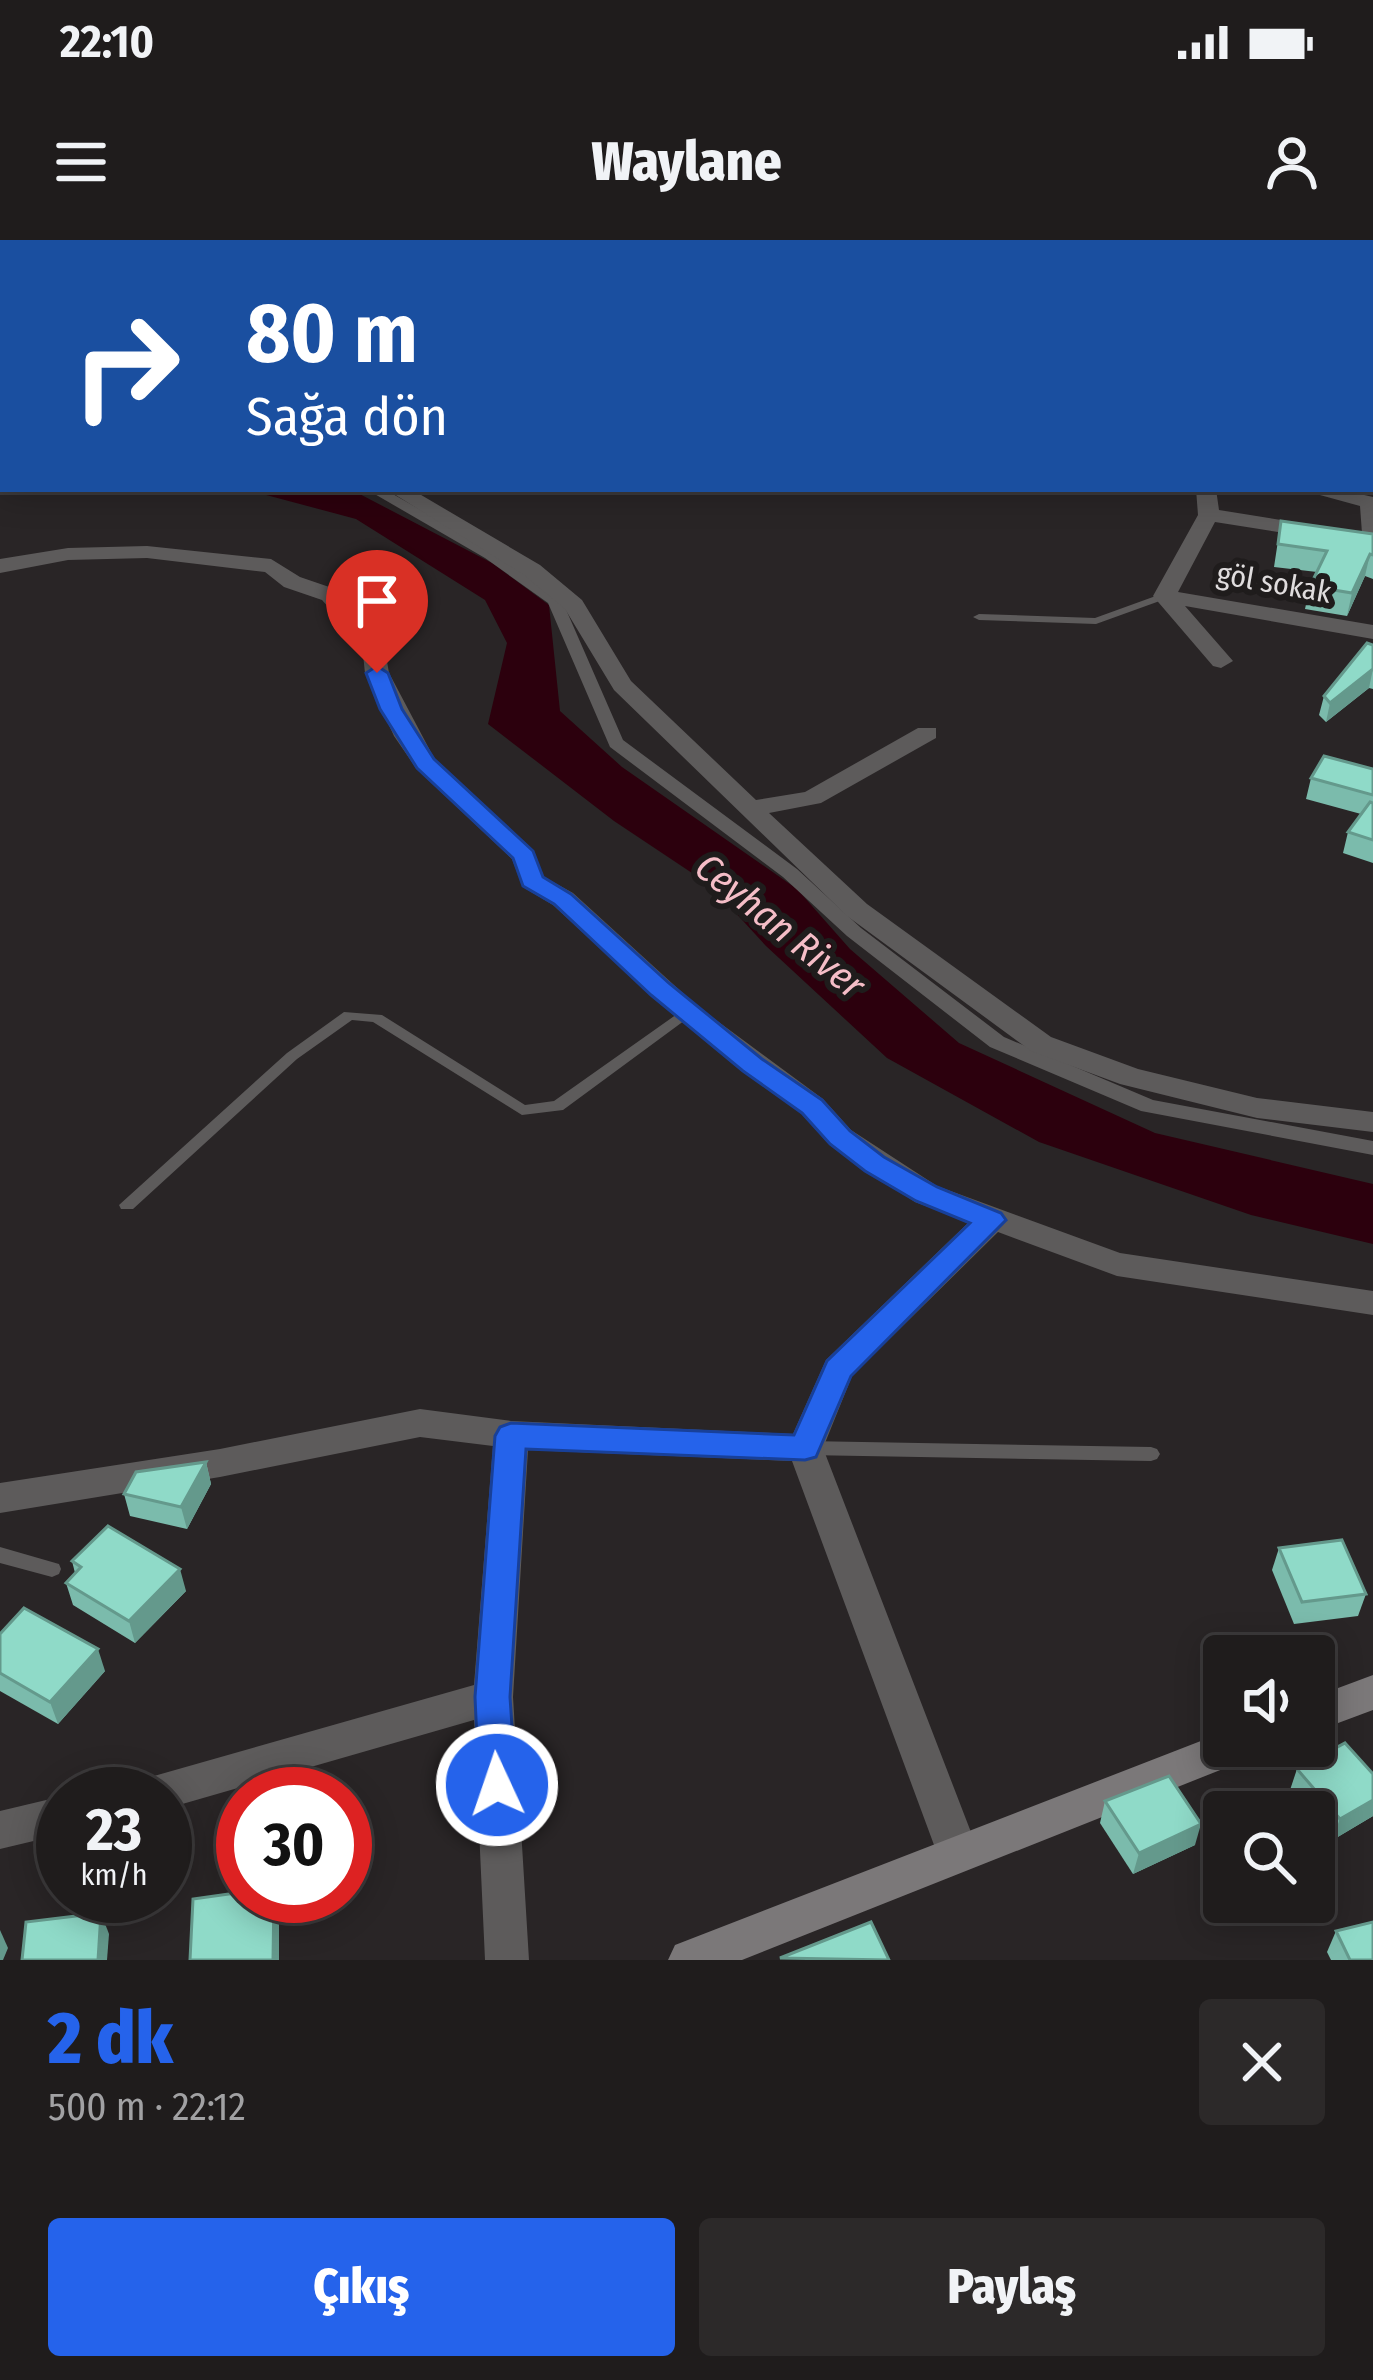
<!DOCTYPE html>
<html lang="tr">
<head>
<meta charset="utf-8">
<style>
	:root { --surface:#1f1c1c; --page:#2c2929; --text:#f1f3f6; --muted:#a1a1a3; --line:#3c3a3b; --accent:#2563eb }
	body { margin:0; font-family:"Fira Sans Condensed",sans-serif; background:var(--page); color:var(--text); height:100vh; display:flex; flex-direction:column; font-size:45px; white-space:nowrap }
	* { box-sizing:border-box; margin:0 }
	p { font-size:39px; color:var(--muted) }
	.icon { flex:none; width:66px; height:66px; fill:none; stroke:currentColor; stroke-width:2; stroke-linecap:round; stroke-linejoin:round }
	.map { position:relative; height:1720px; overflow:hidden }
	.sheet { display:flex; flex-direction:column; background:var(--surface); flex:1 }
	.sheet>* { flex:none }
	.guide { position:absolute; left:0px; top:0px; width:1374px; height:252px; box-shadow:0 6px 30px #0003,0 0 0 3px var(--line); background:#1a4fa0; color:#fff; overflow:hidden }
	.tools { position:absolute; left:1203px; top:1395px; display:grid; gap:24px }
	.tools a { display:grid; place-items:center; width:132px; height:132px; border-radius:12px; background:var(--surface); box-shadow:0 6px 30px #0003,0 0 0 3px var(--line); font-size:60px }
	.speed { position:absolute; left:36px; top:1527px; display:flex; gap:24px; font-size:60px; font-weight:700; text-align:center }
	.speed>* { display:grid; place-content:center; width:156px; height:156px; border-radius:50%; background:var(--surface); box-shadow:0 6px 30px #0003,0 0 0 3px var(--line); line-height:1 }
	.speed small { font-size:30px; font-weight:400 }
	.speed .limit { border:18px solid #d22; background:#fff; color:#111 }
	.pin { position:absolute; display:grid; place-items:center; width:102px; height:102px; color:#fff; margin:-123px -51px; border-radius:50% 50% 50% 0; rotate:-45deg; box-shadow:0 0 12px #0007 }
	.pin .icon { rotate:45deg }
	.me { position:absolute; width:132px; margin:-66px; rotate:357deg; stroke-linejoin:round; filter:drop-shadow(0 0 9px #0008) }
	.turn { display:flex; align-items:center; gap:42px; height:252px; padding:0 48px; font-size:54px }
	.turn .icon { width:156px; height:156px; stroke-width:2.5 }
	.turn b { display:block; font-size:84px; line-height:102px }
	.round { display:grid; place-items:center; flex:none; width:126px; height:126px; border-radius:12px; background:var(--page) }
	.overview { display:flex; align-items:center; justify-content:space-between; height:204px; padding:0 48px }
	h1 { font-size:72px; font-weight:800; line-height:90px; color:var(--accent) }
	.action { display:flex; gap:24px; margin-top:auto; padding:24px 48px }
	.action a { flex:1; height:138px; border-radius:12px; background:var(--accent); color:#fff; font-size:48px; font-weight:800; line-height:138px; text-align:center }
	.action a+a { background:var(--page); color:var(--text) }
	.status { display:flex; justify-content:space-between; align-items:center; height:84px; padding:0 60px; background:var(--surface); direction:ltr }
	.status svg { height:33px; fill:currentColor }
	header { display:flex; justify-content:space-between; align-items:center; height:156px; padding:0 48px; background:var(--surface); font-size:54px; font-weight:800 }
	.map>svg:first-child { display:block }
</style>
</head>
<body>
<div class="status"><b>22:10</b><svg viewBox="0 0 49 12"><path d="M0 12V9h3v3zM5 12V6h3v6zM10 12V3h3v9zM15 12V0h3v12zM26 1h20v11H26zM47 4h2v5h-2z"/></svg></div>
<header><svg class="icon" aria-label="menu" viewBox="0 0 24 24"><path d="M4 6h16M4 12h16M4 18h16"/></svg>Waylane<svg class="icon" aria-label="person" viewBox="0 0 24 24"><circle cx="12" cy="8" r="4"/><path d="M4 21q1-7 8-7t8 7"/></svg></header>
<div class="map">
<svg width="1373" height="1720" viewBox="0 0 1373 1720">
	<rect width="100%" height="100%" fill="#292526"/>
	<polygon fill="#2c000d" points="244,249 350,249 492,323 549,365 560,471 622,527 797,649 850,709 959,803 1155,893 1373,944 1373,1004 1251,975 1039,902 887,818 766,706 710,645 614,581 488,484 507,403 485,360 356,279"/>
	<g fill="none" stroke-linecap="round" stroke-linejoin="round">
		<g fill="#5d5b5b" fill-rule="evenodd">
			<polygon points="1164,353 1168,354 1168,358 1096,384 979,380 973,377 979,374 1095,378"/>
			<polygon points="687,767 694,772 692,775 563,870 522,875 373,782 352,780 297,819 133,969 121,969 119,965 287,813 344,772 382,775 525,865 554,861"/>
			<polygon points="806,1201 1151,1207 1157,1209 1160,1214 1157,1219 1151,1221 806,1215 800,1213 797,1208 800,1203"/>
			<polygon points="0,1307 59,1324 61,1329 59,1334 52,1337 0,1323"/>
		</g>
		<g fill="#5d5b5b" fill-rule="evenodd">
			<polygon points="3,215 3,223 0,224 0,216"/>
			<polygon points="366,249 384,249 495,312 561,358 623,500 797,629 861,688 1004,797 1153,860 1373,901 1373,915 1141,871 990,807 847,696 783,637 610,507 548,363 485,318"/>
		</g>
		<g fill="#5d5b5b" fill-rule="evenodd">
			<polygon points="351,0 427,0 429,3 353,3"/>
			<polygon points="475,0 491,0 492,3 476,3"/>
			<polygon points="1073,0 1089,0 1091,3 1072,3"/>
			<rect x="1209" y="0" width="16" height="3"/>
			<rect x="1371" y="69" width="2" height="10"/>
			<rect x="0" y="202" width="3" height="12"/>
			<polygon points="386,249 411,249 540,325 582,360 631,441 756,560 805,552 918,488 936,488 936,498 821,563 769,573 867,664 1051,797 1138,829 1257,858 1373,872 1373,892 1257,878 1120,844 1031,811 847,676 614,450 565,369 524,335"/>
			<polygon points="1196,249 1216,249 1219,270 1362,293 1360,266 1298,249 1338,249 1373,257 1373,307 1215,282 1178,352 1373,385 1373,399 1185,366 1233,421 1221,428 1213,426 1153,356 1198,275"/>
			<polygon points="147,306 271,319 300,337 338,350 384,404 389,433 434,518 533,610 544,637 573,653 697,766 823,859 851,890 937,946 1120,1013 1373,1051 1373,1075 1117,1036 998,992 852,1136 823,1208 979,1613 973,1627 958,1632 943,1627 937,1613 792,1221 528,1210 513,1457 529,1720 485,1720 474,1480 165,1569 165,1554 134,1554 140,1541 154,1536 474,1445 493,1206 420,1197 220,1237 0,1273 0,1243 220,1209 420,1169 511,1181 793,1194 826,1120 969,982 915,962 829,904 801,873 677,778 553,665 523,647 512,619 416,528 394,496 365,433 362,405 322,360 284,347 265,332 147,318 68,320 0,333 0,319 68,308"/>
			<polygon points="63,1556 63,1594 0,1609 0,1571"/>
		</g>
		<g fill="#5d5b5b" fill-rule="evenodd">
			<rect x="0" y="44" width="3" height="11"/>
			<rect x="1371" y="199" width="2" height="12"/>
		</g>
		<g fill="#7b7879" fill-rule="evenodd">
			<polygon points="1373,1435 1373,1470 1314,1492 1314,1457"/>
			<polygon points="1224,1492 1224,1506 1254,1506 1248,1519 742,1720 668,1720 675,1705"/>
		</g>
	</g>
	<g fill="#7bbbac">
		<polygon points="1281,281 1373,294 1373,339 1365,336 1347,376 1305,369 1310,346 1317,332 1274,327"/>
		<polygon points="1373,405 1373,449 1369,448 1326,482 1319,475 1324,456"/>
		<polygon points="1373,529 1373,623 1343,613 1348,592 1361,574 1306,559 1311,538"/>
		<polygon points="206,1222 211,1244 187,1289 130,1276 124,1254"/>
		<polygon points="1279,1308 1366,1354 1358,1376 1294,1384 1272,1330"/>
		<polygon points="72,1321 186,1351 135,1403 73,1365 66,1343 75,1333"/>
		<polygon points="0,1394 105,1431 58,1484 0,1451"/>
		<polygon points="1297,1529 1373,1534 1373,1576 1331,1601 1314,1580 1314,1572 1308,1572 1290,1550"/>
		<polygon points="1105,1561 1195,1605 1133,1634 1100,1583"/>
		<polygon points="1336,1691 1373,1720 1331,1720 1327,1712"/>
	</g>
	<g fill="#64998c">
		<polygon points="1370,314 1365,336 1347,376 1352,353"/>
		<polygon points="1373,429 1369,448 1326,482 1330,463"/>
		<polygon points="206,1222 211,1244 187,1289 181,1267"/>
		<polygon points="180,1329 186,1351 135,1403 129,1381"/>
		<polygon points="98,1409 105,1431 58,1484 50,1462"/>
		<polygon points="1373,1560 1373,1576 1331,1601 1340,1579"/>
		<polygon points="1201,1584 1195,1605 1133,1634 1139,1613"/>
		<polygon points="274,1656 276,1656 279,1669 279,1720 273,1720"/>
		<polygon points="101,1673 109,1694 107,1720 98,1720"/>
		<polygon points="0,1690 8,1708 3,1720 0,1720"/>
	</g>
	<g fill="#8fdac8" stroke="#64998c" stroke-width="3">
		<polygon points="42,0 77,0 77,3 40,3"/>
		<polygon points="1154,0 1204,0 1203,3 1152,3"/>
		<polygon points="1281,281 1373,294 1373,315 1370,314 1352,353 1310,346 1327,311 1278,304"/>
		<polygon points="1367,403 1373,405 1373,429 1330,463 1324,456"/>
		<polygon points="1324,516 1373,529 1373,555 1311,538"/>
		<polygon points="1370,562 1373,563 1373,600 1348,592"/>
		<polygon points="206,1222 181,1267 124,1254 136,1232"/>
		<polygon points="108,1286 180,1329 129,1381 66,1343 81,1327 72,1321"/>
		<polygon points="1342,1300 1366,1354 1302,1362 1279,1308"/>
		<polygon points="24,1368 98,1409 50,1462 0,1433 0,1394"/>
		<polygon points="1345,1503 1373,1534 1373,1560 1340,1579 1297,1529"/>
		<polygon points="1169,1536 1201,1584 1139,1613 1105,1561"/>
		<polygon points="243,1652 243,1656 274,1656 273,1720 190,1720 193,1659"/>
		<polygon points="101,1673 98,1720 22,1720 26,1682"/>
		<polygon points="871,1682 889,1720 780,1718"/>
		<polygon points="1373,1682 1373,1720 1350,1720 1336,1691"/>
	</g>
	<polygon fill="#2563eb" stroke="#184099" stroke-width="3" points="377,426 388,433 402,469 434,519 533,611 543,637 571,654 669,743 762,819 822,860 850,891 884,917 937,947 1001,973 1006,980 851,1136 816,1217 805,1220 526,1209 510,1457 516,1545 510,1556 497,1561 484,1556 479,1545 475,1457 495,1196 500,1187 511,1183 794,1195 827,1121 970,983 916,961 865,931 830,904 802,873 743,831 651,755 554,664 523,646 513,618 417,528 380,469 366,433"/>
	<g text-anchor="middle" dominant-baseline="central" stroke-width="12" stroke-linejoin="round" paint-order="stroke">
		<g font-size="30" fill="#e0ddde" stroke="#1f1c1c">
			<text transform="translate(1274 343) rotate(10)">göl sokak</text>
		</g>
		<g font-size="39" font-style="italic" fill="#f5bdc7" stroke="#1f1c1c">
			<text transform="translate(780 686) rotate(39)">Ceyhan River</text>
		</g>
	</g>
</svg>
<div class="tools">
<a><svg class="icon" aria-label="sound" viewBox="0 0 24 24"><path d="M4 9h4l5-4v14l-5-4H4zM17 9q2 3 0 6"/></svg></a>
<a><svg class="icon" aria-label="search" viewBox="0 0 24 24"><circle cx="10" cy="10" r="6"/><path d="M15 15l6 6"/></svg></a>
</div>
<div class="speed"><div>23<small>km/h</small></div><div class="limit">30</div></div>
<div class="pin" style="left:377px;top:433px;background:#d93025"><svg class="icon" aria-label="arrive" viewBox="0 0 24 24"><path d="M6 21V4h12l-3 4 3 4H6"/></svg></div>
<svg class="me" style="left:497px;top:1545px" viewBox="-20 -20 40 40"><circle r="17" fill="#2563eb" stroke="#fff" stroke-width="3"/><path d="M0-11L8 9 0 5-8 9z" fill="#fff"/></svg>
<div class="guide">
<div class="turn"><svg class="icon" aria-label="right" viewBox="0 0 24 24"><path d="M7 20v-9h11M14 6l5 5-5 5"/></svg><div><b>80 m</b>Sağa dön</div></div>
</div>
</div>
<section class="sheet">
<div class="overview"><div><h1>2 dk</h1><p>500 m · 22:12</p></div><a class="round"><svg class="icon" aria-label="close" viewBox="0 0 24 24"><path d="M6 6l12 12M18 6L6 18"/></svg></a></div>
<div class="action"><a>Çıkış</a><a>Paylaş</a></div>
</section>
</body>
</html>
